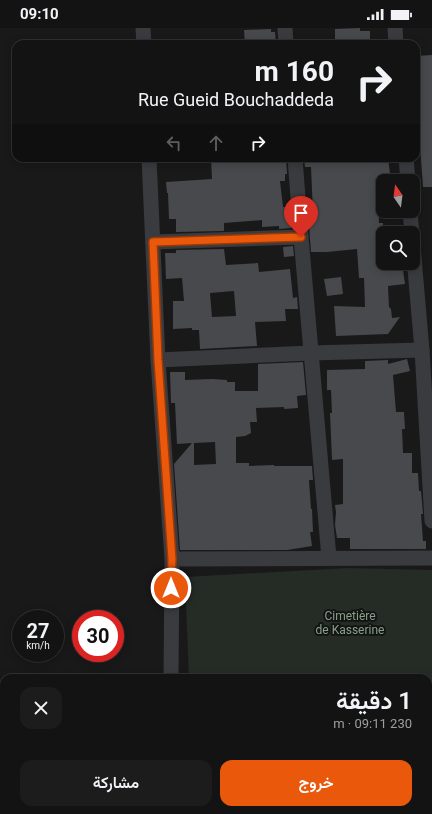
<!DOCTYPE html>
<html lang="ar">
<head>
<meta charset="utf-8">
<style>
	:root { --surface:#131314; --page:#1c1c1d; --text:#f1f3f6; --muted:#9d9ea0; --line:#323234; --accent:#ea580c }
	body { margin:0; font-family:Roboto,Vazirmatn,sans-serif; background:var(--page); color:var(--text); direction:rtl; height:100vh; display:flex; flex-direction:column; font-size:15px; white-space:nowrap }
	* { box-sizing:border-box; margin:0 }
	p { font-size:13px; color:var(--muted) }
	.icon { flex:none; width:22px; height:22px; fill:none; stroke:currentColor; stroke-width:2; stroke-linecap:round; stroke-linejoin:round }
	.map { position:relative; flex:1; overflow:hidden; direction:ltr }
	.details { position:absolute; left:0px; top:646px; width:432px; height:140px; display:flex; flex-direction:column; background:var(--surface); border-radius:12px 12px 0 0; box-shadow:0 2px 10px #0003,0 0 0 1px var(--line); direction:rtl }
	.details>* { flex:none }
	.hud { position:absolute; left:12px; top:12px; width:408px; height:122px; border-radius:12px; box-shadow:0 2px 10px #0003,0 0 0 1px var(--line); direction:rtl; background:#131314; color:var(--text); overflow:hidden }
	.needle { width:26px; rotate:346deg }
	.controls { position:absolute; left:376px; top:146px; display:grid; gap:8px }
	.controls a { display:grid; place-items:center; width:44px; height:44px; border-radius:8px; background:var(--surface); box-shadow:0 2px 10px #0003,0 0 0 1px var(--line); font-size:20px }
	.speed { position:absolute; left:12px; top:582px; display:flex; gap:8px; font-size:20px; font-weight:700; text-align:center }
	.speed>* { display:grid; place-content:center; width:52px; height:52px; border-radius:50%; background:var(--surface); box-shadow:0 2px 10px #0003,0 0 0 1px var(--line); line-height:1 }
	.speed small { font-size:10px; font-weight:400 }
	.speed .limit { border:6px solid #d22; background:#fff; color:#111 }
	.pin { position:absolute; display:grid; place-items:center; width:34px; height:34px; color:#fff; margin:-41px -17px; border-radius:50% 50% 50% 0; rotate:-45deg; box-shadow:0 0 4px #0007 }
	.pin .icon { rotate:45deg }
	.me { position:absolute; width:44px; margin:-22px; rotate:0deg; stroke-linejoin:round; filter:drop-shadow(0 0 3px #0008) }
	.turn { display:flex; align-items:center; gap:14px; height:84px; padding:0 20px; font-size:18px }
	.turn .icon { width:52px; height:52px; stroke-width:2.5 }
	.turn b { display:block; font-size:28px; line-height:34px }
	.lanes { display:flex; align-items:center; height:38px; padding:0 20px; background:#0003; justify-content:center; gap:20px; direction:ltr }
	.lanes .off { opacity:.35 }
	.round { display:grid; place-items:center; flex:none; width:42px; height:42px; border-radius:12px; background:var(--page) }
	.summary { display:flex; align-items:center; justify-content:space-between; height:68px; padding:0 20px }
	h1 { font-size:24px; font-weight:600; line-height:30px }
	.primary-button { display:flex; gap:8px; margin-top:auto; padding:8px 20px }
	.primary-button a { flex:1; height:46px; border-radius:12px; background:var(--accent); color:#fff; font-size:16px; font-weight:600; line-height:46px; text-align:center }
	.primary-button a+a { background:var(--page); color:var(--text) }
	.status { display:flex; justify-content:space-between; align-items:center; height:28px; padding:0 20px; background:var(--surface); direction:ltr }
	.status svg { height:11px; fill:currentColor }
	.map>svg:first-child { display:block }
</style>
</head>
<body>
<div class="status"><b>09:10</b><svg viewBox="0 0 49 12"><path d="M0 12V9h3v3zM5 12V6h3v6zM10 12V3h3v9zM15 12V0h3v12zM26 1h20v11H26zM47 4h2v5h-2z"/></svg></div>
<div class="map">
<svg width="432" height="786" viewBox="0 0 432 786">
	<rect width="100%" height="100%" fill="#19191a"/>
	<polygon fill="#252c26" points="348,540 432,542 432,786 322,786 306,782 428,782 428,650 189,650 185,549"/>
	<g fill="#48494c" fill-rule="evenodd">
		<polygon points="360,0 360,3 370,3 370,16 335,16 335,1"/>
		<polygon points="271,1 271,4 275,4 276,16 245,16 244,2"/>
		<polygon points="432,27 432,159 423,159 420,117 416,117 416,69 417,69 416,28"/>
		<polygon points="211,130 286,130 287,146 285,146 285,153 280,153 283,179 290,179 291,200 279,201 279,198 262,199 262,192 224,195 224,203 176,204 176,191 169,191 168,165 167,165 166,154 212,151"/>
		<polygon points="304,130 388,130 391,153 383,153 383,164 378,164 379,195 383,195 383,237 402,235 405,256 388,258 389,279 391,281 392,290 400,289 388,306 336,308 334,278 365,279 364,250 359,250 357,221 327,224 311,224 308,185 313,185 311,139 305,139"/>
		<polygon points="293,218 294,228 284,229 283,219"/>
		<path d="M224 221 226 237 258 235 259 244 290 241 293 270 297 269 298 281H285L286 293 255 294 257 318 200 321 199 302H192V300L173 301V273H184L182 250 166 251 165 225H176V222ZM234 263 236 288 212 289 210 265Z"/>
		<polygon points="341,249 343,266 327,268 324,251"/>
		<polygon points="407,331 410,343 393,347 396,384 404,384 405,401 402,401 403,425 412,425 412,445 418,445 419,463 421,463 423,486 421,486 423,513 426,513 426,521 350,521 350,510 337,510 335,497 336,484 335,477 343,476 343,431 332,432 330,385 332,385 331,362 327,362 327,342 365,341 365,333 388,332 388,336"/>
		<path d="M303 334 306 367 297 368 298 380 284 381V379L256 380 257 394H250L251 405 245 408 236 409V435H249V438L274 437V438H312L313 452H309L311 481H312L313 504H310L312 518 287 522H180L174 436 192 415 177 416 175 375H171L170 344H185V352L212 351 227 352V354H235V363H258V336ZM215 414 216 436 194 437V415Z"/>
	</g>
	<g fill="none" stroke-linecap="round" stroke-linejoin="round">
		<g stroke="#3a3b3f" stroke-width="15">
			<polyline points="143,0 144,16"/>
			<polyline points="285,0 286,16"/>
			<polyline points="395,0 396,16"/>
			<polyline points="149,130 158,332 172,531 171,650"/>
			<polyline points="295,130 301,209 329,530"/>
			<polyline points="406,130 408,153"/>
			<polyline points="410,183 412,205"/>
			<polyline points="153,214 301,209"/>
			<polyline points="413,218 422,322 432,493"/>
			<polyline points="158,332 311,325 422,322"/>
			<polyline points="172,531 432,530"/>
			<polyline points="0,717 4,718"/>
			<polyline points="66,782 66,786"/>
			<polyline points="174,782 174,786"/>
			<polyline points="257,782 273,786"/>
		</g>
	</g>
	<g fill="none" stroke-linecap="round" stroke-linejoin="round">
		<defs>
			<polyline id="route" points="171,560 172,531 158,332 153,214 301,209"/>
		</defs>
		<use href="#route" stroke="#983908" stroke-width="10"/>
		<use href="#route" stroke="#ea580c" stroke-width="7"/>
	</g>
	<g text-anchor="middle" dominant-baseline="central" stroke-width="4" stroke-linejoin="round" paint-order="stroke">
		<g font-size="12" fill="#86a187" stroke="#141415">
			<text x="350" y="588">Cimetière<tspan x="350" dy="14">de Kasserine</tspan></text>
		</g>
	</g>
</svg>
<div class="controls">
<a><svg class="needle" viewBox="-14 -14 28 28"><path d="M0-13l5 13h-10z" fill="#e53935"/><path d="M0 13l5-13h-10z" fill="#9d9ea0"/></svg></a>
<a><svg class="icon" aria-label="search" viewBox="0 0 24 24"><circle cx="10" cy="10" r="6"/><path d="M15 15l6 6"/></svg></a>
</div>
<div class="speed"><div>27<small>km/h</small></div><div class="limit">30</div></div>
<div class="pin" style="left:301px;top:209px;background:#d93025"><svg class="icon" aria-label="arrive" viewBox="0 0 24 24"><path d="M6 21V4h12l-3 4 3 4H6"/></svg></div>
<svg class="me" style="left:171px;top:560px" viewBox="-20 -20 40 40"><circle r="17" fill="#ea580c" stroke="#fff" stroke-width="3"/><path d="M0-11L8 9 0 5-8 9z" fill="#fff"/></svg>
<div class="hud">
<div class="turn"><svg class="icon" aria-label="right" viewBox="0 0 24 24"><path d="M7 20v-9h11M14 6l5 5-5 5"/></svg><div><b>160 m</b>Rue Gueid Bouchaddeda</div></div>
<div class="lanes"><svg class="icon off" aria-label="left" viewBox="0 0 24 24"><path d="M17 20v-9H6M10 6l-5 5 5 5"/></svg><svg class="icon off" aria-label="ahead" viewBox="0 0 24 24"><path d="M12 20V5M6 11l6-6 6 6"/></svg><svg class="icon" aria-label="right" viewBox="0 0 24 24"><path d="M7 20v-9h11M14 6l5 5-5 5"/></svg></div>
</div>
<section class="details">
<div class="summary"><div><h1>1 دقيقة</h1><p>230 m · 09:11</p></div><a class="round"><svg class="icon" aria-label="close" viewBox="0 0 24 24"><path d="M6 6l12 12M18 6L6 18"/></svg></a></div>
<div class="primary-button"><a>خروج</a><a>مشاركة</a></div>
</section>
</div>
</body>
</html>
